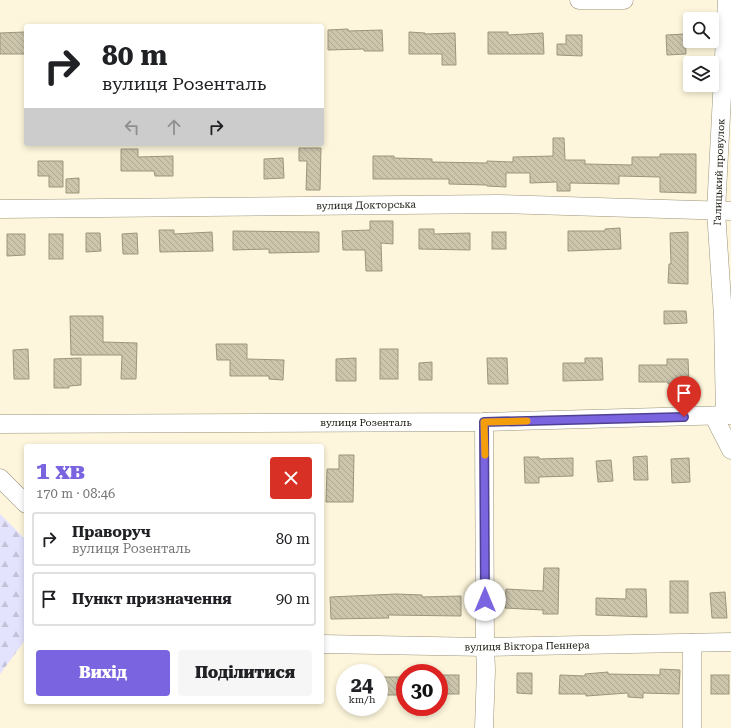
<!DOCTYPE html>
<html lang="uk">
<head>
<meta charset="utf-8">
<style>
	:root { --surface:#fff; --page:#f6f6f6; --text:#202124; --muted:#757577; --line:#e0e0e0; --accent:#7a64df }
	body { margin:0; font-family:"Roboto Serif",serif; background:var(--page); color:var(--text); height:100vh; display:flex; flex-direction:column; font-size:15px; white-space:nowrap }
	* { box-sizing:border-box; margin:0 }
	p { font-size:13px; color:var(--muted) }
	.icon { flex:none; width:22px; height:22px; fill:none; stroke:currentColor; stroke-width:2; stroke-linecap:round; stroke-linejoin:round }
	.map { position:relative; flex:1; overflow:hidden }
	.sheet { position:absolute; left:24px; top:444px; width:300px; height:260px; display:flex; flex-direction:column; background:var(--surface); border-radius:4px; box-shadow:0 2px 6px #0003 }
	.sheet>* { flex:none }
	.top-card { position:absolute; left:24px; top:24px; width:300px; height:122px; border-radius:4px; box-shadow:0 2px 6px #0003; background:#fff; color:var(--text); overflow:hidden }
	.fabs { position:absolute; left:683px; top:12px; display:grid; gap:8px }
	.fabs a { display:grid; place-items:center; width:36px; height:36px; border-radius:4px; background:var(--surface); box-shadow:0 2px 6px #0003; font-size:20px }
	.speed { position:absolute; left:336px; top:664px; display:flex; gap:8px; font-size:20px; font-weight:700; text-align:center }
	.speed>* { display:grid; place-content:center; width:52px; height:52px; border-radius:50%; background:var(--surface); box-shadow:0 2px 6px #0003; line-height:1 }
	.speed small { font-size:10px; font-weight:400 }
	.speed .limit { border:6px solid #d22; background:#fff; color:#111 }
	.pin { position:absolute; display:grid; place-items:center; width:34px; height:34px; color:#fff; margin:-41px -17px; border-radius:50% 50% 50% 0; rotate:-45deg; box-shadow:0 0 4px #0007 }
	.pin .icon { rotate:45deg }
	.me { position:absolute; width:44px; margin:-22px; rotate:0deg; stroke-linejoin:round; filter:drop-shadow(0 0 3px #0008) }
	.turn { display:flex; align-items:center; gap:14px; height:84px; padding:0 12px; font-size:18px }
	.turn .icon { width:52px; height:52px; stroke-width:2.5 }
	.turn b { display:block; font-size:28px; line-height:34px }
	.lanes { display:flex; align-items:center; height:38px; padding:0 12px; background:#0003; justify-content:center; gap:20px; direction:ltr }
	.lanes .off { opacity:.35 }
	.round { display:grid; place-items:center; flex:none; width:42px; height:42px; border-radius:4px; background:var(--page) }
	.summary { display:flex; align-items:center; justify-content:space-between; height:68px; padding:0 12px }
	h1 { font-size:24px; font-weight:800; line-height:30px; color:var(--accent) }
	.cta { display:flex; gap:8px; margin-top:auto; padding:8px 12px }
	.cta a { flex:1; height:46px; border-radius:4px; background:var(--accent); color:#fff; font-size:16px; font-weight:800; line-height:46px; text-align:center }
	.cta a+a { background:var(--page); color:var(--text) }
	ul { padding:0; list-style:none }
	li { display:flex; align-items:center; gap:12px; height:54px; margin:0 8px 6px; padding:0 4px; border:2px solid var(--line); border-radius:4px }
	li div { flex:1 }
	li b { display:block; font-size:15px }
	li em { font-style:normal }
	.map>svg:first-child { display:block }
</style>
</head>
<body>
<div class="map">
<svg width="731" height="728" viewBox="0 0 731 728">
	<defs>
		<pattern id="forest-firs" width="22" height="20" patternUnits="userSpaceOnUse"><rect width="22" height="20" fill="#e4e3fd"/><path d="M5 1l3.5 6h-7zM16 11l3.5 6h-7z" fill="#c3c2d8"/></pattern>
		<pattern id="building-back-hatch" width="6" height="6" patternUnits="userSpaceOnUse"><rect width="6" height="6" fill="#ccc5ac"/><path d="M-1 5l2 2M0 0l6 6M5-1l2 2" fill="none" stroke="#aea893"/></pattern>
	</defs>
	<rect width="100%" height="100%" fill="#fdf6dc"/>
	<polygon fill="url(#forest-firs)" points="0,514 26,540 26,639 0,674"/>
	<g fill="url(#building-back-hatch)" stroke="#9c957d">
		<polygon points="348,29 348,31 382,30 383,51 364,51 364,49 328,50 328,30"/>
		<polygon points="25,32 25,54 0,54 0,33"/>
		<polygon points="409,32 425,33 425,34 455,33 456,65 442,65 442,54 409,54"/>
		<polygon points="488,32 508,32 508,35 543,33 544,54 488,54"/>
		<polygon points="685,34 686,54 667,55 666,35"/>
		<polygon points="566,35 582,35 582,56 557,55 557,44 566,44"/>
		<polygon points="553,138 564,138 565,160 585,160 585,164 632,165 632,157 660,157 660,154 696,154 696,193 660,192 660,177 619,176 619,184 570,183 570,191 557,191 557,182 530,183 530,173 506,173 506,187 487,186 487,185 449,184 449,179 373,179 373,156 394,156 394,158 432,159 432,162 487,163 487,161 513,162 513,157 553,156"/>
		<polygon points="299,148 321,148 320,190 306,190 307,161 299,161"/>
		<polygon points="121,149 138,149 138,157 173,156 173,176 155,176 154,171 121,171"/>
		<polygon points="283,158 284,178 264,179 264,159"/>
		<polygon points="38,161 63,161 63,187 49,187 49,176 38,176"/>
		<polygon points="79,178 79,193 66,193 66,179"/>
		<polygon points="370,221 393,221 393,244 381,243 382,271 366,271 365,250 343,250 342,231 370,230"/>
		<polygon points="620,228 621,249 568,251 568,231 605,231 605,229"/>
		<polygon points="419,229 434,229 434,234 470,233 470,250 419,249"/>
		<polygon points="159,230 174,230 174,234 212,232 213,251 160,252"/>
		<polygon points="233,231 319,232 319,252 269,253 269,249 233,250"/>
		<rect x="492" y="232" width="14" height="17"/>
		<polygon points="688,232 688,284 668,283 669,264 671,264 670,233"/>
		<polygon points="86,233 100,233 101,251 86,252"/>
		<polygon points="137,233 138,254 123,254 122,234"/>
		<polygon points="7,234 25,234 25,255 7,256"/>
		<rect x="49" y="234" width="14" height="25"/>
		<polygon points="664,311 686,311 687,323 664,324"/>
		<polygon points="70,316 103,316 103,342 137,343 136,379 121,379 122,355 71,355"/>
		<polygon points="216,344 247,344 247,359 284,360 283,380 269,379 269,376 230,376 230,360 217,360"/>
		<polygon points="28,349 29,379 14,379 13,350"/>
		<rect x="380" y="349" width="18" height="30"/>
		<polygon points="81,358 81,385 69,386 69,388 54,388 54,359"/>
		<polygon points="356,358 356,381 336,381 336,359"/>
		<polygon points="487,358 507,358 508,384 488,384"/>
		<polygon points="585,358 602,358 603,380 563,381 563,363 585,363"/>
		<polygon points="667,359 688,359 689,383 668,384 668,382 639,382 639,365 667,365"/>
		<polygon points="432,362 432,380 419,380 419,363"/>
		<polygon points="339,455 354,455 353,502 326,502 327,469 339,469"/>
		<polygon points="647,456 648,480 634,480 633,457"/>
		<polygon points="524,457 539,457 539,459 573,458 573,476 539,477 539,483 525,483"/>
		<polygon points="689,458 690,482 672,483 671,459"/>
		<polygon points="611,460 613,481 598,482 596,461"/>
		<polygon points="544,568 559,568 558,614 543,614 543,610 505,608 506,589 543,591"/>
		<rect x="670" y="581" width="18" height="32"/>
		<polygon points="626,589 646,589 647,617 596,615 596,598 626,599"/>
		<polygon points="725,592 727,618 712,618 710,593"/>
		<polygon points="396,594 422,595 422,597 461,596 461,616 388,615 389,618 331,619 330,597"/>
		<polygon points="660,669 680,670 679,694 643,693 643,698 628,697 628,693 586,696 586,694 559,694 560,675 585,676 585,674 608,672 608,674 660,675"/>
		<polygon points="517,673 532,673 532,694 517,693"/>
		<rect x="442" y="675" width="17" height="19"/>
		<rect x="711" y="675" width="18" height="19"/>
		<rect x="379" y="677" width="26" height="18"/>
	</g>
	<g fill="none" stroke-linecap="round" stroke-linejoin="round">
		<defs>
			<g id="minor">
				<polyline points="579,0 624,0"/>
				<polyline points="0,209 498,204 731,211"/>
				<polyline points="725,415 723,316 716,211 727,0"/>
				<polyline points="714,417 731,450"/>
				<polyline points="0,424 484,422 731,415"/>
				<polyline points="0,478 26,504"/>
				<polyline points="322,644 485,647 731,642"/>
				<polyline points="484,728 486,670 485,647 484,422"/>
				<polyline points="692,728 692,643"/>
			</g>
		</defs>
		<use href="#minor" stroke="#9b947c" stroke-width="19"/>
		<use href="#minor" stroke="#fff" stroke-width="18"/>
	</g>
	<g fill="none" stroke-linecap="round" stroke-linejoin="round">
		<defs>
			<polyline id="route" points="485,600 484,422 684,417"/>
		</defs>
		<use href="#route" stroke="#4f4191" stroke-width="10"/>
		<use href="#route" stroke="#7a64df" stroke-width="7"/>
		<polyline stroke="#f59e0b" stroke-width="7" points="485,455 484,422 527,421"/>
	</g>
	<g text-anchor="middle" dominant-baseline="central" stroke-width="3.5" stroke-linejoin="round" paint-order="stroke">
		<g font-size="10" fill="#16140b" stroke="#fff">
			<text transform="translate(719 172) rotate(-88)">Галицький провулок</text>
			<text transform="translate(366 205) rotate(-1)">вулиця Докторська</text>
			<text x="366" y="422">вулиця Розенталь</text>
			<text transform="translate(527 646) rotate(-1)">вулиця Віктора Пеннера</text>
		</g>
	</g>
</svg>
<div class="fabs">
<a><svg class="icon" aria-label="search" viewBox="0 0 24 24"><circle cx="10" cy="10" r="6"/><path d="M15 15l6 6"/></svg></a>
<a><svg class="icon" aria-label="layers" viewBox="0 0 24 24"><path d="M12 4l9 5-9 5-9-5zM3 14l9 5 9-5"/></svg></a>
</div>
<div class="speed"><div>24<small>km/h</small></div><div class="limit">30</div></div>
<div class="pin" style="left:684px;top:417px;background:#d93025"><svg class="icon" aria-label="arrive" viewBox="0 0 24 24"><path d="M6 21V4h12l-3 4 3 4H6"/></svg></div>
<svg class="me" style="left:485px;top:600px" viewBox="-20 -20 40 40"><circle r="19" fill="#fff"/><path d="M0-13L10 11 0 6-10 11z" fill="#7a64df"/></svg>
<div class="top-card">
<div class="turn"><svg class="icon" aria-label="right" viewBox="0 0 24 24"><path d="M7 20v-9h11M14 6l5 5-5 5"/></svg><div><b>80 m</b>вулиця Розенталь</div></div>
<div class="lanes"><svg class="icon off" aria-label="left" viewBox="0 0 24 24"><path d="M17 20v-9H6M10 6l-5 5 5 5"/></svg><svg class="icon off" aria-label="ahead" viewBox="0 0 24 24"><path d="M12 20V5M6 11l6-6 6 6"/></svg><svg class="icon" aria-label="right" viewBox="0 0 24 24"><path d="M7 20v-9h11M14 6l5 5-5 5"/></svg></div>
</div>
<section class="sheet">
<div class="summary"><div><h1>1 хв</h1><p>170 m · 08:46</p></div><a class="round" style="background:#d93025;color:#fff"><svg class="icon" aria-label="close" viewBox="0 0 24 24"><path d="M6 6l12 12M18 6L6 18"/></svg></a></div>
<ul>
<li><svg class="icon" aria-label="right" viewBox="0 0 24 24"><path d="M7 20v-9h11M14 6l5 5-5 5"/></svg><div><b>Праворуч</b><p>вулиця Розенталь</p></div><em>80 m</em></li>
<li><svg class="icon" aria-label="arrive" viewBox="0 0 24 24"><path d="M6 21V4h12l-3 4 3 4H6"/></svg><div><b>Пункт призначення</b></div><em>90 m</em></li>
</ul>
<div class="cta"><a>Вихід</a><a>Поділитися</a></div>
</section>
</div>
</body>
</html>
